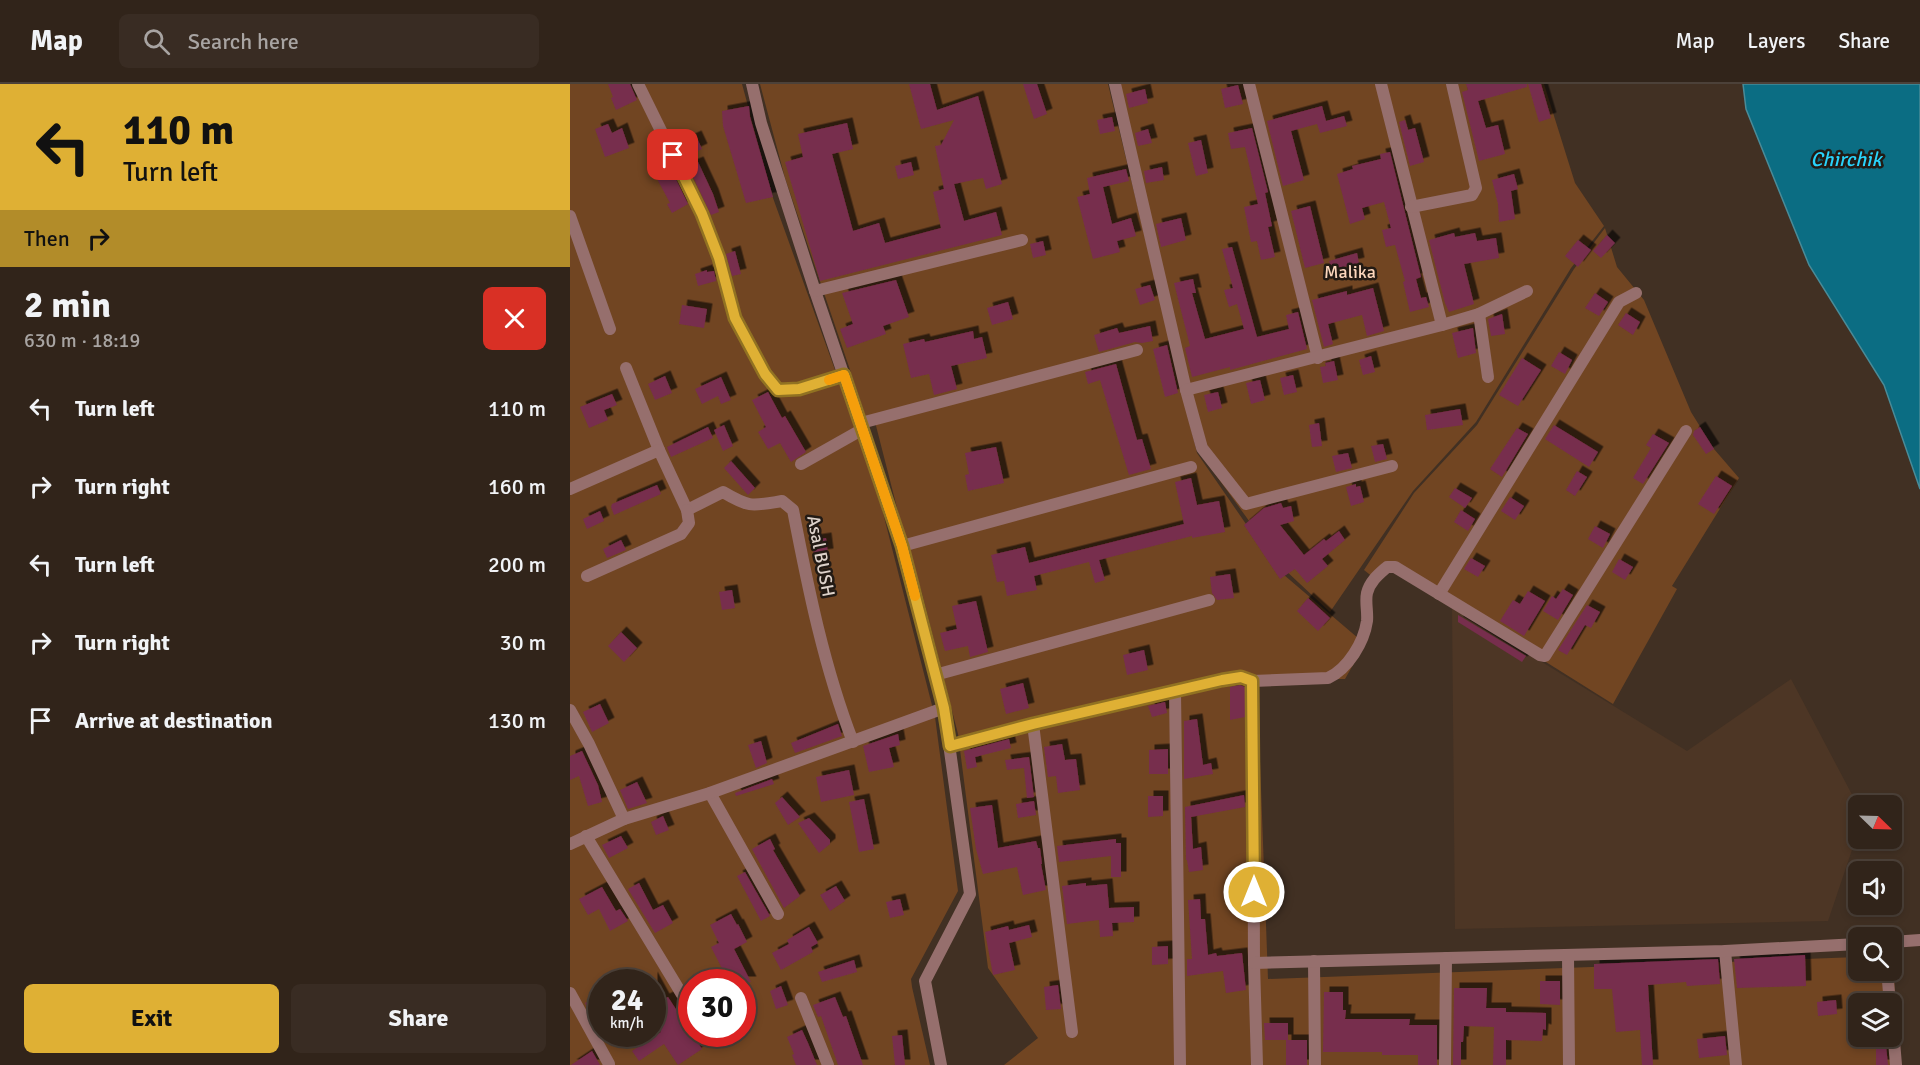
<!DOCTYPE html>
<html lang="en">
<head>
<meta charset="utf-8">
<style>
	:root { --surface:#31241a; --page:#392c23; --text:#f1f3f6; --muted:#a8a4a2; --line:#4c4139; --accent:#dfb034 }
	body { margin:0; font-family:Signika,sans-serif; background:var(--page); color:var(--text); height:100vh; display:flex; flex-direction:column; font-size:22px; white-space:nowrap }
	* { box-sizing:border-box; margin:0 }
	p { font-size:20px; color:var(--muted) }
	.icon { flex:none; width:33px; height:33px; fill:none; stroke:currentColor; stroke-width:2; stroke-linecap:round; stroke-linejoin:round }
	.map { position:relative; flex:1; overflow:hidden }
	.side { display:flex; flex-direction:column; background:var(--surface); width:570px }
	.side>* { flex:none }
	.guide { background:#dfb034; color:#111; overflow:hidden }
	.needle { width:39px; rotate:113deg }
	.buttons { position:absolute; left:1278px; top:711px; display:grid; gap:12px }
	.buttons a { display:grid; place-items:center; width:54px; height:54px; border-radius:9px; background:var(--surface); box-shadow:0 3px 9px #0003,0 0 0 2px var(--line); font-size:30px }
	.speed { position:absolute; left:18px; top:885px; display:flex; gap:12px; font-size:30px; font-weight:700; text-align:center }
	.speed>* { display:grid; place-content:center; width:78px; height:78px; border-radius:50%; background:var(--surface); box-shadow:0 3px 9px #0003,0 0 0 2px var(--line); line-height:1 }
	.speed small { font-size:15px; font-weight:400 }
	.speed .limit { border:9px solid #d22; background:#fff; color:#111 }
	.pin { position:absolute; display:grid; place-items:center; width:51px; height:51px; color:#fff; margin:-26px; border-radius:12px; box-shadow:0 3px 9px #0006 }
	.me { position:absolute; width:66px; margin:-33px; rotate:0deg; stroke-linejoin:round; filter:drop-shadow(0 0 4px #0008) }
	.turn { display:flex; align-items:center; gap:21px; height:126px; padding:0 24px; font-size:27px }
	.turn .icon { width:78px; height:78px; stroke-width:2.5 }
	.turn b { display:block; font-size:42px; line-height:51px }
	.then { display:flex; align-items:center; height:57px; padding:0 24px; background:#0003; gap:12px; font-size:22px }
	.round { display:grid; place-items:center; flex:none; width:63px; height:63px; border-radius:9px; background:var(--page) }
	.overview { display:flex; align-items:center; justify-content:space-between; height:102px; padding:0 24px }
	h1 { font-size:36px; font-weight:800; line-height:45px }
	.action { display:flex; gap:12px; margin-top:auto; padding:12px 24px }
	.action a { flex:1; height:69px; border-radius:9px; background:var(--accent); color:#111; font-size:24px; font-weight:800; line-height:69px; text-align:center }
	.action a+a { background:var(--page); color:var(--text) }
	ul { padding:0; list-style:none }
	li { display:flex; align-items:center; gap:18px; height:78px; padding:0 24px }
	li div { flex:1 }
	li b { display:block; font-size:22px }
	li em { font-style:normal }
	header { display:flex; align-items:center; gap:36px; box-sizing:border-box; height:84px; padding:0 30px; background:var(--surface); border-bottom:2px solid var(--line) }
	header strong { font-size:28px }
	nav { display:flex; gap:33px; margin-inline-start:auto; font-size:21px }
	.search { width:420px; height:54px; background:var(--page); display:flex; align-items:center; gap:15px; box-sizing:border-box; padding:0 21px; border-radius:9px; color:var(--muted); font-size:22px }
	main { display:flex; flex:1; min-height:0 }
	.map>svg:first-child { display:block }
</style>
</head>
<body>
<header>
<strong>Map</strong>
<div class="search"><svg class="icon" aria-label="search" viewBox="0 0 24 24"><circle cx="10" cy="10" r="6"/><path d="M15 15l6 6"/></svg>Search here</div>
<nav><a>Map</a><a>Layers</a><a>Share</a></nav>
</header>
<main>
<section class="side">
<div class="guide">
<div class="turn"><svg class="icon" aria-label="left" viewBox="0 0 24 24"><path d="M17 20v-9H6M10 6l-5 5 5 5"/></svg><div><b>110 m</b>Turn left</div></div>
<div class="then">Then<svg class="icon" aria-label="right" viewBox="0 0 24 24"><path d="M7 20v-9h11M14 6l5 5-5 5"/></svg></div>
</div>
<div class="overview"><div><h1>2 min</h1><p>630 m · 18:19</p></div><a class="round" style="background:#d93025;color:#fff"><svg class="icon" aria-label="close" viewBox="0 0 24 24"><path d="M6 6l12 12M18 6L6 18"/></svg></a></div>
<ul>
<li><svg class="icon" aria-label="left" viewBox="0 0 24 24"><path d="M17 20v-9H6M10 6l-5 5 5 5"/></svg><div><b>Turn left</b></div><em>110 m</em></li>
<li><svg class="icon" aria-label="right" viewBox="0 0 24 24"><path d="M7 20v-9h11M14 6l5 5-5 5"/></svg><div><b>Turn right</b></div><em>160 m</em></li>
<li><svg class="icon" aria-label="left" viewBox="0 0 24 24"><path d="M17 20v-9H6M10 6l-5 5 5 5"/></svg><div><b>Turn left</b></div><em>200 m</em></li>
<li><svg class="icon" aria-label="right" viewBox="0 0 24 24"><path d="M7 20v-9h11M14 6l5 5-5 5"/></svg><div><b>Turn right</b></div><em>30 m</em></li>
<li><svg class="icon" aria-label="arrive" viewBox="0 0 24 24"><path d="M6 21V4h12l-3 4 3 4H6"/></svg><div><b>Arrive at destination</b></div><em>130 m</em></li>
</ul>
<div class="action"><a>Exit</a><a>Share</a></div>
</section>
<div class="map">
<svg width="1350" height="981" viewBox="0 0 1350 981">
	<defs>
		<filter id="shadow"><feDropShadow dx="5.5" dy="-5.5" stdDeviation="0" flood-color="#0009"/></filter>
	</defs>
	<rect width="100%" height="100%" fill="#413023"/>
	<polygon fill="#4d3625" points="882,523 1117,667 1221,595 1288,722 1288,748 1258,837 885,845"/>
	<g fill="#714522" fill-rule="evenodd">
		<path d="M0 0H172L203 114 286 344 312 425 365 633 388 807 341 895 342 903 360 981H0ZM32 898H82V950H32ZM122 898H172V950H122Z"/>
		<path d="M190 0H538L627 369 707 485 795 560 775 595H687L698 895 1288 873V886H1322V872H1324L1326 981H434L468 954 418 884 388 650 352 509 335 455 303 330 296 333 215 94ZM1288 920H1322V952H1288Z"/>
		<polygon points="547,0 974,0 1005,99 1034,142 1001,184 906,338 843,407 760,528 713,484 630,369"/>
		<polygon points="1035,144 1047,183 1074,216 1121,328 1144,365 1169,394 1102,502 1107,505 1043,620 820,480 804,494 794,486 844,409 907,341 1004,185"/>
	</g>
	<polygon fill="#0b6d83" stroke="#4a8b98" stroke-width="1.5" points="1173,0 1350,0 1350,405 1314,301 1239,181 1176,25"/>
	<g fill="#772d4d" filter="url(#shadow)">
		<polygon points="38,0 60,0 67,16 46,26 41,14 43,13"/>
		<polygon points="339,0 360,0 367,26 408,12 432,100 416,105 413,94 384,100 394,137 426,128 432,151 250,197 215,78 233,73 228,50 277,39 283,65 262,70 283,147 309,139 315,159 371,144 363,108 374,105 365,62 371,61 384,36 351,45"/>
		<polygon points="453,0 467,0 477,30 464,35"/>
		<polygon points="896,0 957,0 957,3 908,17 916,44 928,41 935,70 909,77 892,8 898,6"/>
		<polygon points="958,0 971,0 981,34 969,38"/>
		<polygon points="668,1 673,20 655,24 651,5"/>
		<polygon points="575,5 578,19 559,24 556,10"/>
		<polygon points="179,22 180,33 203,113 176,119 153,42 152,27"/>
		<polygon points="752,22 756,37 774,32 777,42 750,49 747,40 721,47 734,96 713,102 697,37"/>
		<polygon points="542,33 545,47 530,50 527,36"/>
		<polygon points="835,36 838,46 845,44 854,78 840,82 829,38"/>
		<polygon points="38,40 42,49 52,44 59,64 35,73 25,45"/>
		<polygon points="682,44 698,108 695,109 702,142 698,143 705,173 691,176 687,157 681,158 674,123 688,120 675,63 661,65 658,49"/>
		<polygon points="578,45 582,59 568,62 565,49"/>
		<polygon points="126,52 132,65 119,71 113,58"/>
		<polygon points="631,56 638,89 626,92 618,59"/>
		<polygon points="820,68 851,193 846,195 851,214 856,213 859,223 840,228 833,198 835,197 825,161 816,163 812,146 821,144 814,118 792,124 795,135 780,140 767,90 783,85 782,82 811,75 810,70"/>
		<polygon points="128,78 143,110 149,128 141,131 118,82"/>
		<polygon points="341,78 344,91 328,95 325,82"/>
		<polygon points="592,83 594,96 576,99 574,87"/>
		<polygon points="101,85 118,120 102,129 97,120 100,119 86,93"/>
		<polygon points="556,85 559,97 533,103 542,140 561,134 566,152 547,157 550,168 523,175 507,113 520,110 517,94"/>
		<polygon points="944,90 948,105 941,107 945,135 929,138 928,120 922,96"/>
		<polygon points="740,122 754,179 735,184 721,127"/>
		<polygon points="611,134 616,156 591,163 586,140"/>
		<polygon points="884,149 885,153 905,149 907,157 926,154 929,174 894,180 904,220 879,228 875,219 859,156"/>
		<polygon points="1037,151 1045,159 1031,174 1023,167"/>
		<polygon points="1008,156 1021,166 1008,183 995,172"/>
		<polygon points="473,157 476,171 463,174 460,160"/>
		<polygon points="662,163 687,253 719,245 716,231 728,228 737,265 660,286 660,283 622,293 615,264 620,262 604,199 623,195 626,209 622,209 635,255 674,245 667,220 659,223 654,206 663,204 652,165"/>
		<polygon points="165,167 171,190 162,192 156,170"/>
		<polygon points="787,169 789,179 762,186 759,177"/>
		<polygon points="137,186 137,188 144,187 146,197 128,202 125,190"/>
		<polygon points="326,196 339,233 313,242 316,250 277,264 270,245 283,240 272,209"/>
		<polygon points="580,201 585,216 570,221 565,205"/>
		<polygon points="803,204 814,247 797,252 792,231 758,240 763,260 754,263 742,216 777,207 777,211"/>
		<polygon points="1025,209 1038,218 1029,232 1015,224"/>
		<polygon points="438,218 443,235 422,241 417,224"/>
		<polygon points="112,221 137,225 134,244 109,240"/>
		<polygon points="1056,229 1070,238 1063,251 1048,241"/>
		<polygon points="932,230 935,250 921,252 918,235"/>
		<polygon points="580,242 583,257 572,259 565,258 529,268 524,251 547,244 549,249"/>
		<polygon points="903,244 906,269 888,274 882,249"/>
		<polygon points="403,247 404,255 412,253 417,274 381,282 387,305 364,311 359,290 341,294 333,260 354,255 355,258"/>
		<polygon points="597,261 608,309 595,313 583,265"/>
		<polygon points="989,268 1002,276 995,290 981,282"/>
		<polygon points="801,272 805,288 793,291 789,276"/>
		<polygon points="952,274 971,286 948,322 929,311"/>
		<polygon points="764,277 768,296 753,299 750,283 756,282 755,279"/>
		<polygon points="546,280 567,356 572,355 581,385 559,391 530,296 518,300 515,288"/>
		<polygon points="723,291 727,308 714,311 710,294"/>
		<polygon points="95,292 102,309 85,316 78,300"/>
		<polygon points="151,293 161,316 151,320 148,312 132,320 125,305"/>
		<polygon points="690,296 695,316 681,320 676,299"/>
		<polygon points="198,308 212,334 215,332 236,368 221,378 210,359 198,365 188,348 196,343 182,316"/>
		<polygon points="648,308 652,324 638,328 634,311"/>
		<polygon points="42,310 47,321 34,326 38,336 19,344 10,323"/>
		<polygon points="890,325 893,341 857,346 855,331"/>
		<polygon points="749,339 752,362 742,363 739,341"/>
		<polygon points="154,341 163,362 153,367 144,346"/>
		<polygon points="984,341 1028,368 1019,383 975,355"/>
		<polygon points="138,343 143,354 101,373 97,363"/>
		<polygon points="1130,343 1144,365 1136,370 1123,351 1124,347"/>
		<polygon points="947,344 958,350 932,393 920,385"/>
		<polygon points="1083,350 1099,359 1073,400 1063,394 1081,364 1076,361"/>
		<polygon points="813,360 817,375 805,378 801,362"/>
		<polygon points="426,363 434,399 398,407 395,391 399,390 395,369"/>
		<polygon points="778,369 782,384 766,388 762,372"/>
		<polygon points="161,377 185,404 178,411 154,384"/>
		<polygon points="1007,387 1017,393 1005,412 996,406"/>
		<polygon points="1146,392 1162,402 1144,430 1128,420"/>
		<polygon points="621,394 627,421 649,417 655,448 622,454 622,452 529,476 535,496 525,499 519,478 464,492 467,506 437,512 434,497 427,498 421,471 455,463 459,479 614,440 605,398"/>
		<polygon points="786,400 786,403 790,402 794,418 781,422 776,403"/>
		<polygon points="87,401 91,410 44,431 41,423 42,420"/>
		<polygon points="885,404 902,414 895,424 879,413"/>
		<polygon points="940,413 954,422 945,436 931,427"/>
		<polygon points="711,419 713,424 721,422 724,437 710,441 734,471 754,455 756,457 769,447 775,456 752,475 758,482 737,499 725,485 710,495 674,441 694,424"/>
		<polygon points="891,426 905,435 898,447 884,438"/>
		<polygon points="30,427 34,437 17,445 13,435"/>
		<polygon points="1025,442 1040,450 1033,464 1018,455"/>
		<polygon points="256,454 258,470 244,472 242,456"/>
		<polygon points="51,456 56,466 37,474 33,465"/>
		<polygon points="901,474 915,482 908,493 894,485"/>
		<polygon points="1049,475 1063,483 1055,496 1042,488"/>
		<polygon points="660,490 664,514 647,516 642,509 640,493"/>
		<polygon points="993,505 1003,511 988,536 973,527 982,512 986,515"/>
		<polygon points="162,506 165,524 152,526 149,508"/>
		<polygon points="958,507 975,517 954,552 930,537 943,516 950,520"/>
		<polygon points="738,514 760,534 748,547 727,527"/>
		<polygon points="406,517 418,568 400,573 398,562 375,567 370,549 387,545 382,522"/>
		<polygon points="1017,521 1030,528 1021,544 1015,541 997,571 988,566"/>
		<polygon points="888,531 956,572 952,578 888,538"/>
		<polygon points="51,548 67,564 54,578 38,562"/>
		<polygon points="574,566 578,586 557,591 553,571"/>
		<polygon points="453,599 459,624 436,630 430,605"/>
		<polygon points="670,601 675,603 675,633 660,636 660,603"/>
		<polygon points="595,618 597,629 582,633 578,622"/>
		<polygon points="30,620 39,639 22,648 13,628"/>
		<polygon points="627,635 633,681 641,679 643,690 614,695 614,637"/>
		<polygon points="268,640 272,652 225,669 221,659"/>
		<polygon points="328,650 330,661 319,664 324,683 299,688 293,662"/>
		<polygon points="439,655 441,664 405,673 407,683 397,685 394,667"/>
		<polygon points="191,657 197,679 186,684 178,661"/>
		<polygon points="492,660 495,676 506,675 510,706 488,709 486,692 478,693 474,663"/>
		<polygon points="598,665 598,690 579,690 579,666"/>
		<polygon points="12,667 28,701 32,718 18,722 9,692 0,696 0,672"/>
		<polygon points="459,673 464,713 457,714 454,684 437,686 435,676"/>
		<polygon points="279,686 284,711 251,718 246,693"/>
		<polygon points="202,695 204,700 166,712 165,709"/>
		<polygon points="67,698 77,719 58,725 50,706"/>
		<polygon points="674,711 675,723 621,733 623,765 631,763 633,786 619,788 617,776 616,776 615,723"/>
		<polygon points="578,712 593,712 593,732 578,733"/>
		<polygon points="212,713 230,733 218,741 205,719"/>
		<polygon points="294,715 304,765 289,768 279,718"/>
		<polygon points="464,717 466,731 448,734 446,720"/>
		<polygon points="422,721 428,764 466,757 468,764 470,764 472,780 471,780 476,806 453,811 447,783 413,790 406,765 400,724"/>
		<polygon points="93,732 99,746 86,751 81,738"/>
		<polygon points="239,734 260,756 260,760 249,769 228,739"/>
		<polygon points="51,752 58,764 39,774 32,761"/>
		<polygon points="200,755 205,765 203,766 230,812 214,824 182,765"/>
		<polygon points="546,755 546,759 551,759 551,793 541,793 541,772 489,778 487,762"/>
		<polygon points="175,788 200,832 191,837 167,792"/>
		<polygon points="69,799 83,826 93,821 103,839 85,849 58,805"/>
		<polygon points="516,799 516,802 537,800 539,824 564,823 564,838 542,839 543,852 530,853 529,836 497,840 492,802"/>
		<polygon points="266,802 275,817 260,827 250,811"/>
		<polygon points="32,803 46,827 50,825 58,837 40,847 29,825 18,831 9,815"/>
		<polygon points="330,815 334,831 320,834 316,818"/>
		<polygon points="630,815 631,835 635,835 638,871 646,869 647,872 672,869 676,906 656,909 653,887 617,892 617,875 622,875 618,816"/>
		<polygon points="161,830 167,841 168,840 177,858 164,865 181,898 159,898 141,863 149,859 140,841"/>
		<polygon points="459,841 462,853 439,859 445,886 423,891 415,848 438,842 439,846"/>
		<polygon points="239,843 248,859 241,863 243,868 211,886 202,869 219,860 217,856"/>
		<polygon points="598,862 598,880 582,881 582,863"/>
		<polygon points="1235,871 1236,902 1167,904 1164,875"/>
		<polygon points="1148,875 1150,900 1117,902 1116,898 1078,901 1083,981 1072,981 1070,946 1046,948 1042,905 1024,905 1024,880"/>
		<polygon points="284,876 287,888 252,898 248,888"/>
		<polygon points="82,893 94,915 98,913 132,965 108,981 94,960 69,977 62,967 91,948 82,933"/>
		<polygon points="970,897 990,897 990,921 970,920"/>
		<polygon points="488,901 491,925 476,926 474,903"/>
		<polygon points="211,902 218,921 206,925 200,907"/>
		<polygon points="884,904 917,904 916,924 936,924 936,928 976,929 976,946 973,945 972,957 936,956 936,981 923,981 924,943 894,942 893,958 891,958 891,981 883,981"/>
		<polygon points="754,908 773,908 773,926 776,926 775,935 840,935 839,941 867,941 867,981 848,981 848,971 812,971 812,968 753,968"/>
		<polygon points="32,910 32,927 22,933 15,919"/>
		<polygon points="265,913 273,933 276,932 293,981 268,981 251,932 248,933 243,921"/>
		<polygon points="1266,916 1267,930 1248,932 1247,918"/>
		<polygon points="694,939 718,939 718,956 737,956 737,981 716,981 716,956 695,956"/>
		<polygon points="232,946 238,959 247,981 226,981 222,971 224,970 217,953"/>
		<polygon points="332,951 335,981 325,981 322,952"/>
		<polygon points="1155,952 1157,971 1129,974 1127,955"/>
		<polygon points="1306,952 1315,952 1318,981 1306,981"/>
		<polygon points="22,967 30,981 1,981"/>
	</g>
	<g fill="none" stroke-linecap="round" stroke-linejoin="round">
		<g stroke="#966f6d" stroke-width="12">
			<polyline points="68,0 132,130 149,174 165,234 195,290 208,306 229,305 274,291"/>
			<polyline points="182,0 191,39 245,207 332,462 374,624 400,810 355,897 371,981"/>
			<polyline points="545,0 616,306 632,364 676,420 822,382"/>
			<polyline points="679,0 748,274"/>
			<polyline points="811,0 872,241"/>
			<polyline points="841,123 902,111 906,104 882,0"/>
			<polyline points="0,132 40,245"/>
			<polyline points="245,207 452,156"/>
			<polyline points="909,230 918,293"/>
			<polyline points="56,284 89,366"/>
			<polyline points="616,306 872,241 909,230 957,207"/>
			<polyline points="291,339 567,266"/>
			<polyline points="231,380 293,345"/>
			<path d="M0 405 89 366 117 426 153 408C180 424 182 422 212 417L223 426C238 504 254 583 283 658"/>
			<polyline points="332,462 621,383"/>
			<polyline points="17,492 111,450 119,439 117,426"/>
			<polyline points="869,510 1049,218 1066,209"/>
			<polyline points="365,591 639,516"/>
			<polyline points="683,597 684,879 687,981"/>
			<polyline points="605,608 610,981"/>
			<polyline points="0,626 19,660 54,735"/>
			<polyline points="463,640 502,948"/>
			<path d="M380 662 463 640 652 596 671 593 683 597 758 594C778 585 794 558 797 537 798 528 795 518 797 509 800 497 809 490 817 483H825L970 571 975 572 1116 347"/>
			<polyline points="140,709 208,830"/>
			<polyline points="16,752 122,927"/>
			<polyline points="0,760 54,735 140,709 374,624"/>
			<polyline points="1322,858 1350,856"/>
			<polyline points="1155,867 1166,981"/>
			<polyline points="998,871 999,981"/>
			<polyline points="744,877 745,981"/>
			<polyline points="684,879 1155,867 1288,860"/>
			<polyline points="1317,886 1320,920"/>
			<polyline points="0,909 39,980"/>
			<polyline points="231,914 258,981"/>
			<polyline points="1322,933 1326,981"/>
			<polyline points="875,981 876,874"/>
		</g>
	</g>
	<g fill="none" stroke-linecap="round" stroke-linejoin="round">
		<defs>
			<polyline id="route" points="103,71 132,130 149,174 165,234 195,290 208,306 229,305 274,291 332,462 374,624 380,662 463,640 652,596 671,593 682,597 684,808"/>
		</defs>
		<use href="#route" stroke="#917222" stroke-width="15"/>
		<use href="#route" stroke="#dfb034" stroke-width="10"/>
		<polyline stroke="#f59e0b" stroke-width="10" points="259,296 274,291 332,462 345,512"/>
	</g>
	<g text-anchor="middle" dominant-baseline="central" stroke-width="5" stroke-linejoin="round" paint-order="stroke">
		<g font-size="18" fill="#fdd7bd" stroke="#221a14">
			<text x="780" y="188">Malika</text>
		</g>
		<g font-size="18" fill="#ddd2ca" stroke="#221a14">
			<text transform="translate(251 472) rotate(79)">Asal BUSH</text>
		</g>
		<g font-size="20" font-style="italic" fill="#29d3fb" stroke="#221a14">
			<text x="1276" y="75">Chirchik</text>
		</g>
	</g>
</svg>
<div class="buttons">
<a><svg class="needle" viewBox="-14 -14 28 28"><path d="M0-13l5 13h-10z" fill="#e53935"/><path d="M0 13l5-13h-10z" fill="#a8a4a2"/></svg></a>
<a><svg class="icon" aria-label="sound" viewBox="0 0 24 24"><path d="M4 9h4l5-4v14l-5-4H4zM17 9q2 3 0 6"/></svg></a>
<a><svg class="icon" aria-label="search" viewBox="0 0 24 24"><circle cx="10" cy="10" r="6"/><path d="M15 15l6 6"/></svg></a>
<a><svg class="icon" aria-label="layers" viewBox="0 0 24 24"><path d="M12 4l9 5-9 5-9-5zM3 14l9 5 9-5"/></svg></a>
</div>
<div class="speed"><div>24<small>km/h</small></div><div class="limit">30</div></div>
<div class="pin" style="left:103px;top:71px;background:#d93025"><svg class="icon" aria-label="arrive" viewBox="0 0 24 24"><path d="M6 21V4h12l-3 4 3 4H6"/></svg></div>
<svg class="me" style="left:684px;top:808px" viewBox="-20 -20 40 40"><circle r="17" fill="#dfb034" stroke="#fff" stroke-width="3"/><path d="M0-11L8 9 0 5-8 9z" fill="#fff"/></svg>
</div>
</main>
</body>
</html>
